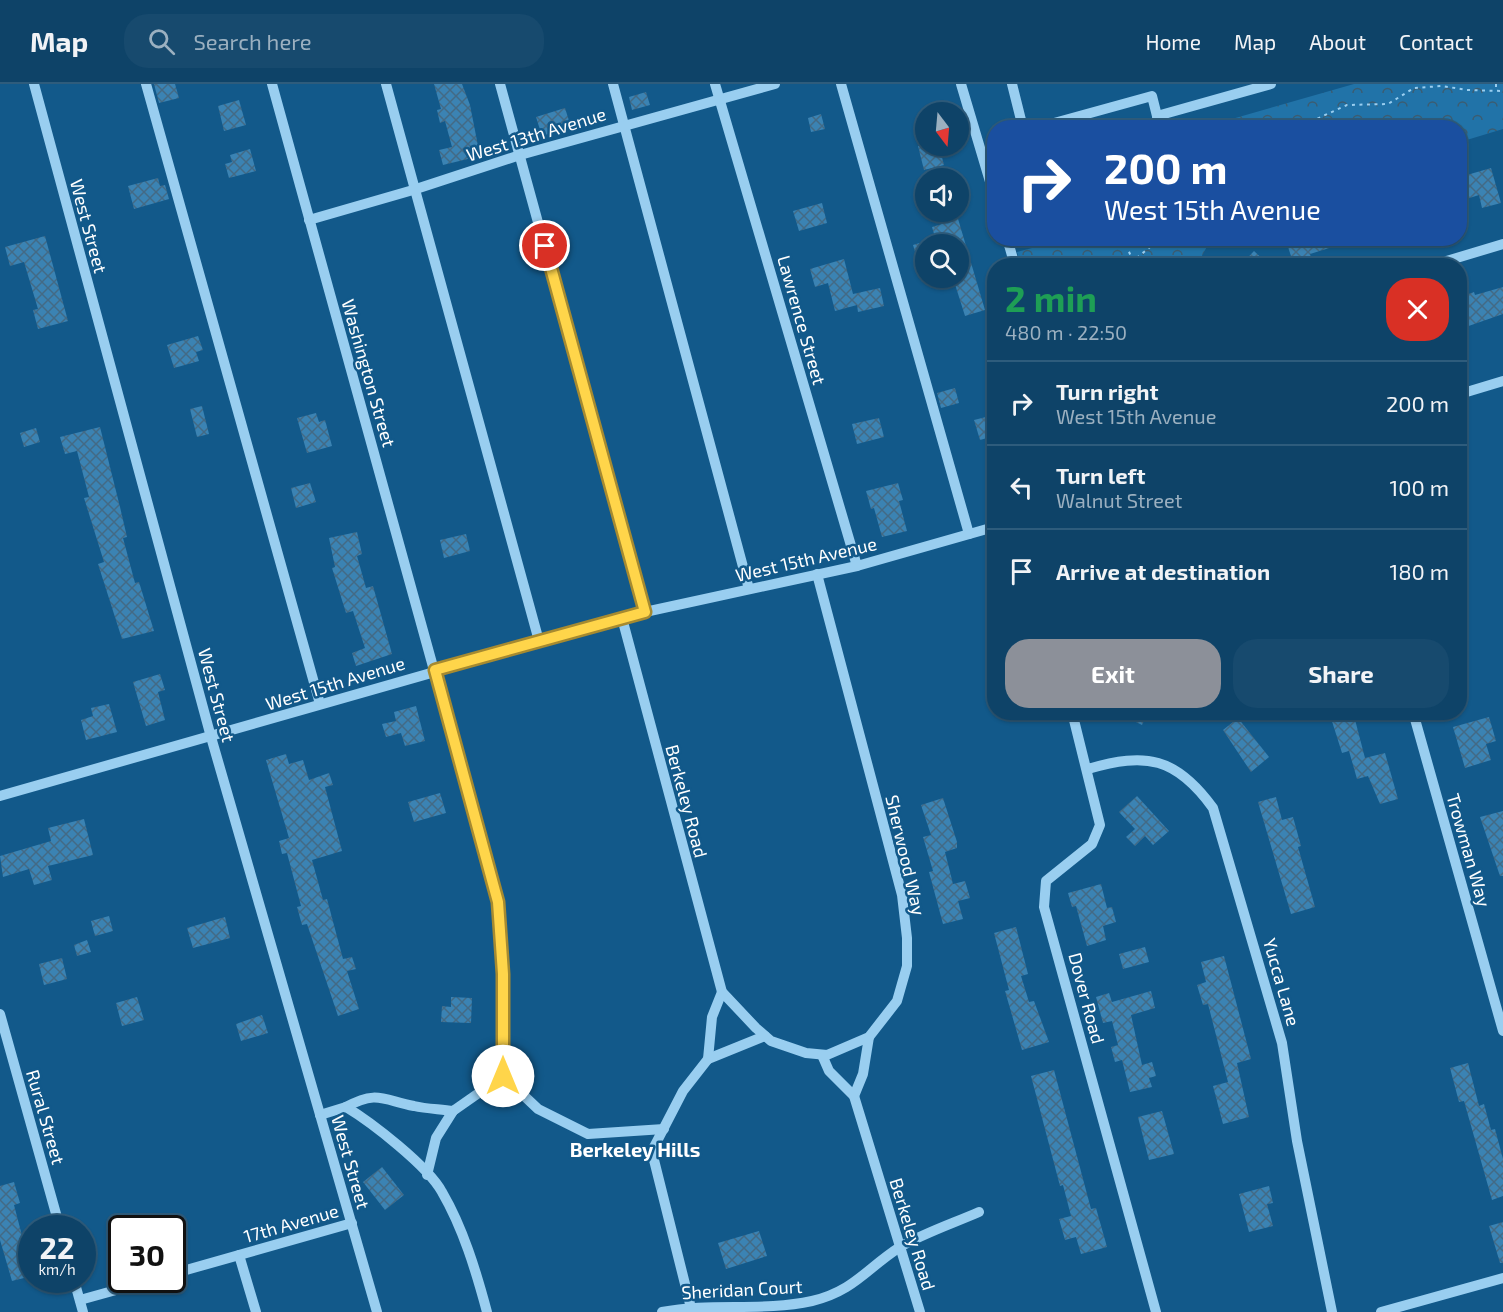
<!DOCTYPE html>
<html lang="en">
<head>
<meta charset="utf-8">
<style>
	:root { --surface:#0e4368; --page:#174a6e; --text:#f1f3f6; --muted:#9bb0c0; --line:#2e5c7c; --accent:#8c9099 }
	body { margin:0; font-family:"Exo 2",sans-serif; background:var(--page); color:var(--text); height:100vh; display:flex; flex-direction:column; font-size:22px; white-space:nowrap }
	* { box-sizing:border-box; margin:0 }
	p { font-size:20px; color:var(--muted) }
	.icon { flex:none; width:33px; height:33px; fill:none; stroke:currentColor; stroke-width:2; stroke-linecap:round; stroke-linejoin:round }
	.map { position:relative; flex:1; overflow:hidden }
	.panel { position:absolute; left:987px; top:174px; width:480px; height:462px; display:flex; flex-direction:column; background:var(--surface); border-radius:24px; box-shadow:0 2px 4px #0004,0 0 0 2px var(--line) }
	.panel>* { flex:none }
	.top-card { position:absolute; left:987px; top:36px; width:480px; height:126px; border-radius:24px; box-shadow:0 2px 4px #0004,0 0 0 2px var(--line); background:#1a4fa0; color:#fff; overflow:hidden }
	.needle { width:39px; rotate:164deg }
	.fabs { position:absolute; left:915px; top:18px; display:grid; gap:12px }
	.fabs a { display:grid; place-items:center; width:54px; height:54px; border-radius:50%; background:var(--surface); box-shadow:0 2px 4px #0004,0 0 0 2px var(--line); font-size:30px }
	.speed { position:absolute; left:18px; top:1131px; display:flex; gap:12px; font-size:30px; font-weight:700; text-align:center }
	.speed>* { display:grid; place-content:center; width:78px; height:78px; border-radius:50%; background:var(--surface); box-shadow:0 2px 4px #0004,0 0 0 2px var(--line); line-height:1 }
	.speed small { font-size:15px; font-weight:400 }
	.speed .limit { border:3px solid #111; border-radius:9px; background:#fff; color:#111 }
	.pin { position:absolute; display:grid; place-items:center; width:51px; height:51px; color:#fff; margin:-26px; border:3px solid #fff; border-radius:50%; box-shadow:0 2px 6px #0007 }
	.me { position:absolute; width:66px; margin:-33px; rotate:0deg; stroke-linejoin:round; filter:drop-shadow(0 0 4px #0008) }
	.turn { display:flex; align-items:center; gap:21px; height:126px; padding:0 18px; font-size:27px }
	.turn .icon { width:78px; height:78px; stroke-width:2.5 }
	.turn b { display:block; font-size:42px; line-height:51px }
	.round { display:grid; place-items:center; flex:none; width:63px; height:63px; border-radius:24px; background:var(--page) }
	.summary { display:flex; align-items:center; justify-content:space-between; height:102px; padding:0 18px }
	h1 { font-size:36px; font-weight:700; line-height:45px; color:#1e9e55 }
	.action { display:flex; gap:12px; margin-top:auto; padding:12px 18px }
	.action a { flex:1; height:69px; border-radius:24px; background:var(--accent); color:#fff; font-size:24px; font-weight:700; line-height:69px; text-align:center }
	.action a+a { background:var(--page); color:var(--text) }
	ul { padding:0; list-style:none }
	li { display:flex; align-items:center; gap:18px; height:84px; padding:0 18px; border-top:2px solid var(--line) }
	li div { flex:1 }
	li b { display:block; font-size:22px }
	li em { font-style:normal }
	header { display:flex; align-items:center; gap:36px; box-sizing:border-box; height:84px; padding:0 30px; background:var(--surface); border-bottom:2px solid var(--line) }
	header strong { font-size:28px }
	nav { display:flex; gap:33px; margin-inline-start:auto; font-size:21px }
	.search { width:420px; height:54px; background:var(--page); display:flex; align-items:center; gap:15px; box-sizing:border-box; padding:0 21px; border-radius:24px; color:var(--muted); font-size:22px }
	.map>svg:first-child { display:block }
</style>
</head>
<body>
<header>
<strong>Map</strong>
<div class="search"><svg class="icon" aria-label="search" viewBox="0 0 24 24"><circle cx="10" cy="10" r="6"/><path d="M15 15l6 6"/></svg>Search here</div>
<nav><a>Home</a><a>Map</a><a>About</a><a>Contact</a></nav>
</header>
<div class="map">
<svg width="1503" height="1228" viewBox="0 0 1503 1228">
	<defs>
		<pattern id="park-crowns" width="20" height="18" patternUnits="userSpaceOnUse" patternTransform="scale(1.5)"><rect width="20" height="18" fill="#2173a8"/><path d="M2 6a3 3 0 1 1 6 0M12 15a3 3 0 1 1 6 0" fill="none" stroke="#3b5c71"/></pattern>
		<pattern id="building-cross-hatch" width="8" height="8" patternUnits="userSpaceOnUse" patternTransform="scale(1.5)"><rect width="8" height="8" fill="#3b83b3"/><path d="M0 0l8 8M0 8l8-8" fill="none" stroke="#436a85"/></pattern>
	</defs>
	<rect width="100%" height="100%" fill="#12598a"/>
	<g fill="url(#park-crowns)">
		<polygon points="1354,0 1503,0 1503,45 1460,58 1460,44 1204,43"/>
		<polygon points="1066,155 1066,154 1211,155 1197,181 1021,181 1017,168"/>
	</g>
	<g fill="url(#building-cross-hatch)">
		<polygon points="154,0 175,0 179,14 159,19"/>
		<polygon points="434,0 462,0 470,21 480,72 443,81 439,66 452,63 445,37 440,39 437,26 441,25"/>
		<polygon points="646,8 650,21 632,26 629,13"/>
		<polygon points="239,16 246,41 224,47 218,22"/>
		<polygon points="565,24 571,43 542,52 536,33"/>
		<polygon points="821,30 825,45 811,48 808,34"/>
		<polygon points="918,62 939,62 944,81 924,86"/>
		<polygon points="250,65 256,87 229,94 225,80 232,78 230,71"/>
		<polygon points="1491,84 1501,119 1482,124 1479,111 1460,117 1460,93"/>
		<polygon points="158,94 160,102 165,101 169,115 134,125 128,102"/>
		<polygon points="822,119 827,139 799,147 793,127"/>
		<polygon points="938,128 956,128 985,226 965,232 953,194 958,194 958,160 937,160 932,143 942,140"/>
		<polygon points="45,152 68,237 38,245 33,226 38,225 24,178 10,182 5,163"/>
		<polygon points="1285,154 1351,154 1352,157 1310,170 1312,176 1294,181"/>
		<polygon points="926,157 926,194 923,194 913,161"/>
		<polygon points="1254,167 1270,182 1240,182"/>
		<polygon points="844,175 853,210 880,204 884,222 858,228 857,221 835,227 828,199 815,203 810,185"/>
		<polygon points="1503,203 1503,230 1460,245 1460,213 1474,208 1475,211"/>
		<polygon points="198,252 203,266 196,268 199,277 174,284 167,261"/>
		<polygon points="955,304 959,319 941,324 937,309"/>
		<polygon points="202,322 209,350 197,353 190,325"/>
		<polygon points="316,329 319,338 325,336 332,362 307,369 297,334"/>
		<polygon points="994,331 994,352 980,356 974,336"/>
		<polygon points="879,334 884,353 857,360 852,340"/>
		<polygon points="100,343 120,423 127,453 123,454 135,499 139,498 154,547 122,555 98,480 104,478 84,414 89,413 77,367 65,370 60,353"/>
		<polygon points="36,344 40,358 24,363 20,349"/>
		<polygon points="310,399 316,418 296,424 291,404"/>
		<polygon points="898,399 903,416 899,417 907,447 882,453 874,424 871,425 866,407"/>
		<polygon points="357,448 362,470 357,472 366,504 373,502 392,570 356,582 352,569 365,564 353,527 346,529 332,484 335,483 329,454"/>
		<polygon points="466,450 470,467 444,474 440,456"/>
		<polygon points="160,590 165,606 158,608 165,636 146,642 133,598"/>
		<polygon points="109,620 117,648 86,656 81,636 93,632 91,624"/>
		<polygon points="416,622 425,657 405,662 401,649 386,653 382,640 396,637 394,628"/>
		<polygon points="1116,628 1148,628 1142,641"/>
		<polygon points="1339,628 1353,628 1365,674 1385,669 1398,715 1380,720 1368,692 1357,695 1349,667 1342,669 1330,631"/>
		<polygon points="1489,633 1496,657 1486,660 1491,676 1465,684 1453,643"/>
		<polygon points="1238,634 1269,673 1251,688 1223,646"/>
		<polygon points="286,670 289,680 303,676 309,696 329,689 333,701 325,703 342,767 312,776 323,816 327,815 343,875 352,873 356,885 347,887 359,925 338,932 307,840 302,841 297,823 301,822 287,769 282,770 279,757 289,754 266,676"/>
		<polygon points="440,709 446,729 414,738 408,718"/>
		<polygon points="1137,712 1169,747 1153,761 1145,752 1135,762 1126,753 1135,745 1119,728"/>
		<polygon points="1276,713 1282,736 1293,733 1301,762 1298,763 1315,823 1291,830 1258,718"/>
		<polygon points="943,714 957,758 957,764 945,768 953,800 965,797 970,814 958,817 963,835 943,840 929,788 933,787 923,753 931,751 921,721"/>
		<polygon points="1503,727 1503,792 1500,792 1480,733"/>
		<polygon points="84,735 93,771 48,782 52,796 34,801 29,785 3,793 0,772 51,757 48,744"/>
		<polygon points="1101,800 1107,824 1112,823 1116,838 1103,842 1106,856 1087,862 1076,822 1072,823 1068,809"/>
		<polygon points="109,832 113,847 95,852 91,837"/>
		<polygon points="225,833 230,854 193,864 187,844"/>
		<polygon points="1016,843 1028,890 1021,892 1029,918 1034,917 1049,958 1022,966 1005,907 1009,906 994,849"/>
		<polygon points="87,856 91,868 77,872 74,861"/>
		<polygon points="1145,863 1149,878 1123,885 1119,870"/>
		<polygon points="1224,872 1251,975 1237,979 1249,1033 1223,1040 1213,1002 1228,998 1208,920 1203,921 1197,901 1206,898 1201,878"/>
		<polygon points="62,874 67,895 44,901 39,880"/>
		<polygon points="1151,907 1155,924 1131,931 1142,981 1152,978 1156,992 1149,994 1152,1003 1130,1008 1122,976 1115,978 1111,963 1118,961 1112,937 1103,939 1096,913 1109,909 1112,918"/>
		<polygon points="137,913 144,936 122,942 116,919"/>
		<polygon points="451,913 472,914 471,939 441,938 442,922 451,923"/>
		<polygon points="262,931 268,949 241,957 236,940"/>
		<polygon points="1468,979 1479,1022 1484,1020 1491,1046 1495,1045 1503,1075 1503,1112 1492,1116 1464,1017 1459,1018 1450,984"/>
		<polygon points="1054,986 1091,1125 1096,1124 1107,1163 1081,1170 1076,1153 1065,1156 1059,1135 1071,1132 1063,1101 1060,1102 1031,992"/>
		<polygon points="1162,1027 1174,1070 1149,1076 1138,1033"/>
		<polygon points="382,1083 404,1111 385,1126 363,1098"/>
		<polygon points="14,1098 20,1119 14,1121 26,1167 32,1165 32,1192 12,1197 0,1156 0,1102"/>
		<polygon points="1269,1102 1273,1119 1267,1120 1273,1142 1249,1148 1239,1110"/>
		<polygon points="1503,1138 1503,1179 1500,1179 1489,1142"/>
		<polygon points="759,1147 767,1172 726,1185 718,1159"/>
	</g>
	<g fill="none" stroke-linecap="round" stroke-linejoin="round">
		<g stroke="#99cef0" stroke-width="2" stroke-dasharray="3 4.5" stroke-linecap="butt">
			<polyline points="1496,0 1496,7"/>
			<polyline points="1297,44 1347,21 1388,20 1414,4 1442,2 1467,6 1503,7"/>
			<polyline points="1123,154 1133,177 1161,154"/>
			<polyline points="1117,182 1133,177 1136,182"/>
		</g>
		<g stroke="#99cef0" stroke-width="10">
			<polyline points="34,0 211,653 377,1228"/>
			<polyline points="146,0 320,620"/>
			<polyline points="272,0 498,818 503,890 503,992"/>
			<polyline points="386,0 539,557"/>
			<polyline points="500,0 645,528"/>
			<polyline points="613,0 749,505"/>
			<polyline points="715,0 857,482"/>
			<polyline points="841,0 969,450"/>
			<polyline points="961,0 994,111"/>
			<polyline points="1012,0 1023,44"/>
			<polyline points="1157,32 1271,0"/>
			<polyline points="1036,44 1152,12 1160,44"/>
			<polyline points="309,136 413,106 520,71 775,0"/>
			<polyline points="1007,154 1015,182"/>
			<polyline points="1009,158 1022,154"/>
			<polyline points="1430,182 1503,160"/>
			<polyline points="1460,310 1503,297"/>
			<polyline points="622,534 722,908 756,944 771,957 806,969 827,971 869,953 897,917 907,882 907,854 902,811 817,490"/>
			<polyline points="1072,628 1100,741 1092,760 1046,797 1044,823 1156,1228"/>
			<polyline points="1413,628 1503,947"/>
			<path d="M1088 685C1146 668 1176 673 1213 724L1282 959 1297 1057 1332 1228"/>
			<polyline points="0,712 645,528 857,482 994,443"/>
			<polyline points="0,930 60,1144"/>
			<polyline points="822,971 829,987 854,1012 920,1228"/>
			<polyline points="708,975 765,952"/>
			<polyline points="503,992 538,1025 588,1050 664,1045"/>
			<polyline points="854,1012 863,990 869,953"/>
			<path d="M346 1023C377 1006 383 1016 414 1022 427 1025 440 1025 453 1027L503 992"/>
			<path d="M320 1031 346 1023C371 1038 428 1082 442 1108 463 1144 476 1187 487 1228"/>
			<polyline points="427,1091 436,1054 453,1027"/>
			<polyline points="239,1171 256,1228"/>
			<polyline points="172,1190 352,1139"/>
			<polyline points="74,1196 83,1228"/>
			<polyline points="80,1216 152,1196"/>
			<path d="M662 1228C711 1218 762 1228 812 1217 854 1207 867 1184 900 1163 924 1149 954 1139 979 1128"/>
			<polyline points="692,1228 654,1076 654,1063 683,1007 708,975 712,933 722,908"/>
			<polyline points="1381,1228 1503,1194"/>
		</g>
	</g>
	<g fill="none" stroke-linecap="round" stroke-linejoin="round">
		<defs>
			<polyline id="route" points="503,992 503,890 498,818 435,586 645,528 545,162"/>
		</defs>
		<use href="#route" stroke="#a68a30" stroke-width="15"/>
		<use href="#route" stroke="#ffd54a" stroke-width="10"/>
	</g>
	<g text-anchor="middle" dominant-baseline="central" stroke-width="5" stroke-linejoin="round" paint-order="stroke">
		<g font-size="18" fill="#fff" stroke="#12598a">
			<text transform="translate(536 50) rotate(-17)">West 13th Avenue</text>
			<text transform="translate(89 142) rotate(75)">West Street</text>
			<text transform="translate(802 236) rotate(74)">Lawrence Street</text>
			<text transform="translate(369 289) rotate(74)">Washington Street</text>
			<text transform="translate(806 475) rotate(-13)">West 15th Avenue</text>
			<text transform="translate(335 599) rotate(-17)">West 15th Avenue</text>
			<text transform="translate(217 611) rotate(75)">West Street</text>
			<text transform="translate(687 717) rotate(75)">Berkeley Road</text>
			<text transform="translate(1469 766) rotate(74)">Trowman Way</text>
			<text transform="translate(906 771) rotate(77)">Sherwood Way</text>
			<text transform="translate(1282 898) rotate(74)">Yucca Lane</text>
			<text transform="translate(1087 914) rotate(75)">Dover Road</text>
			<text transform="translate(46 1033) rotate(74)">Rural Street</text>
			<text transform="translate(351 1078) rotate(74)">West Street</text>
			<text transform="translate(291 1139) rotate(-16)">17th Avenue</text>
			<text transform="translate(913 1150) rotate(73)">Berkeley Road</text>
			<text transform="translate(742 1205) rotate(-3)">Sheridan Court</text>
		</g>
		<g font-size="20" font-weight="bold" fill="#fff" stroke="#12598a">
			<text x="635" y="1065">Berkeley Hills</text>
		</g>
	</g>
</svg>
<div class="fabs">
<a><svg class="needle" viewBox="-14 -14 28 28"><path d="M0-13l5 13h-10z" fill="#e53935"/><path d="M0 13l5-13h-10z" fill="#9bb0c0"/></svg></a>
<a><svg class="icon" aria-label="sound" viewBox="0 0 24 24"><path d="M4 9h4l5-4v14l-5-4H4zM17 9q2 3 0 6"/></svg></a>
<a><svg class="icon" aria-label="search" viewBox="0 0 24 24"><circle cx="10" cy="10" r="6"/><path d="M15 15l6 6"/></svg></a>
</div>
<div class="speed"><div>22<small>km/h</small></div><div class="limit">30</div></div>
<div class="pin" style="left:545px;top:162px;background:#d93025"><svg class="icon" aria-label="arrive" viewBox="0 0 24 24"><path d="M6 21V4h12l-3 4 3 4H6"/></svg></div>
<svg class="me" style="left:503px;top:992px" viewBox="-20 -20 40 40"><circle r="19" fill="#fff"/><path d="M0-13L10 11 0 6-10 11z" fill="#ffd54a"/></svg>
<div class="top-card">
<div class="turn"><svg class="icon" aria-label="right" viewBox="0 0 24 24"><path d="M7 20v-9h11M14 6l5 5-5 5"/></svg><div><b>200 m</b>West 15th Avenue</div></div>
</div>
<section class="panel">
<div class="summary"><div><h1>2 min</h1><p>480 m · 22:50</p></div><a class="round" style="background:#d93025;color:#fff"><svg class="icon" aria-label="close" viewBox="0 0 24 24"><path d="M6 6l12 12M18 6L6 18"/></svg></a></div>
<ul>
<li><svg class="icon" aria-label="right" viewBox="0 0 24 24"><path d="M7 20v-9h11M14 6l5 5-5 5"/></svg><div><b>Turn right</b><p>West 15th Avenue</p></div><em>200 m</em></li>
<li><svg class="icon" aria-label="left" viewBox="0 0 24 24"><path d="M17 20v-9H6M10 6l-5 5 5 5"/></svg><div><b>Turn left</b><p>Walnut Street</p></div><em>100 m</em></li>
<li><svg class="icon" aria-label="arrive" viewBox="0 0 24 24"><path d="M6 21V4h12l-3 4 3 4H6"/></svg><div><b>Arrive at destination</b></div><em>180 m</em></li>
</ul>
<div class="action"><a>Exit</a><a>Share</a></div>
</section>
</div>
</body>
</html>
